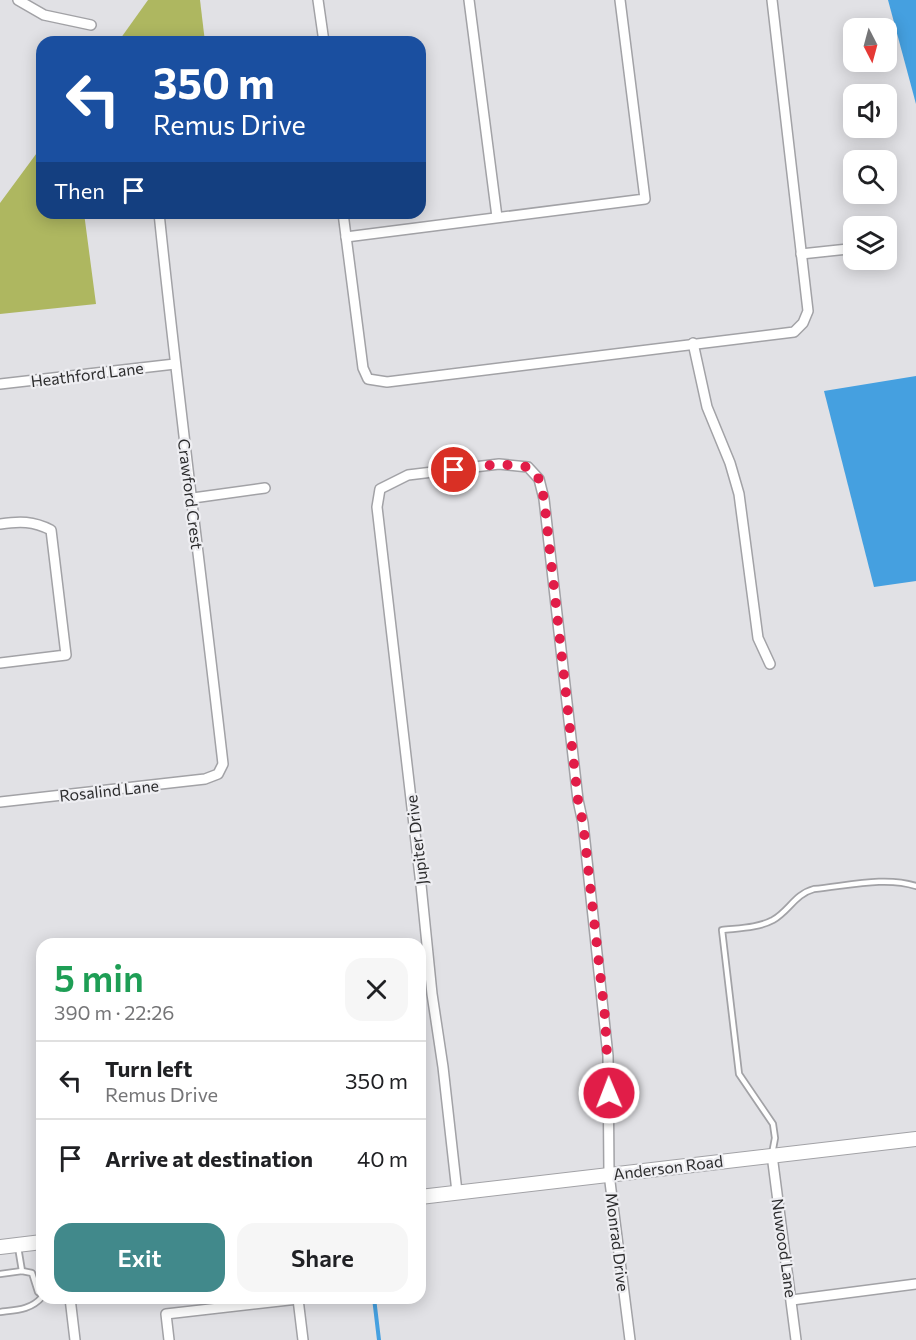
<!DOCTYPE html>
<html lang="en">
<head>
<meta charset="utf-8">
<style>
	:root { --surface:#fff; --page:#f6f6f6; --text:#202124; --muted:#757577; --line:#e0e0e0; --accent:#41898b }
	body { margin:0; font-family:Commissioner,sans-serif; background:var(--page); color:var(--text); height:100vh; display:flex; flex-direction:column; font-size:22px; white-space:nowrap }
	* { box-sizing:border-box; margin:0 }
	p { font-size:20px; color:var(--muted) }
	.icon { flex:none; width:33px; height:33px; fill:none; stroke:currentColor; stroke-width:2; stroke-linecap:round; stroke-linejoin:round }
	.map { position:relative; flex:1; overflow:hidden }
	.drawer { position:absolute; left:36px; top:938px; width:390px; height:366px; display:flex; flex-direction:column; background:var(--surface); border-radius:18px; box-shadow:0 3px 15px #0003 }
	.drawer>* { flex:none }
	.guide { position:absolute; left:36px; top:36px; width:390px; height:183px; border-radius:18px; box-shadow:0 3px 15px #0003; background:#1a4fa0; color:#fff; overflow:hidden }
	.needle { width:39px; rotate:174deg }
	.controls { position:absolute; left:843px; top:18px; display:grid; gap:12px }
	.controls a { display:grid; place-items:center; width:54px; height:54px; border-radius:12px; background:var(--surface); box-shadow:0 3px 15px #0003; font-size:30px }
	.pin { position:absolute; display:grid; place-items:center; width:51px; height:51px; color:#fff; margin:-26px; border:3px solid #fff; border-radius:50%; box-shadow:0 2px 6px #0007 }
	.me { position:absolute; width:66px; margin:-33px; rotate:359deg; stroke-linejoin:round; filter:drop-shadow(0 0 4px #0008) }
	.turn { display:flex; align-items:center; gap:21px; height:126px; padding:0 18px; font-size:27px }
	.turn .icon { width:78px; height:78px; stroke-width:2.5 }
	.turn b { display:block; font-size:42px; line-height:51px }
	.then { display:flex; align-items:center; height:57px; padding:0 18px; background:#0003; gap:12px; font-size:22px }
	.round { display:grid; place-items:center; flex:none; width:63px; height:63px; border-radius:18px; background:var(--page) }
	.summary { display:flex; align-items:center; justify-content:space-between; height:102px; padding:0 18px }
	h1 { font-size:36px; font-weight:600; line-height:45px; color:#1e9e55 }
	.action { display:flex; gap:12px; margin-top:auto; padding:12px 18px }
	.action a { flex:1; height:69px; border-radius:18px; background:var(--accent); color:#fff; font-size:24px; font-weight:600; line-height:69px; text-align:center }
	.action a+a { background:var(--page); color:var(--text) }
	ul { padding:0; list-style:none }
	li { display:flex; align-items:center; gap:18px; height:78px; padding:0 18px; border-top:2px solid var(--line) }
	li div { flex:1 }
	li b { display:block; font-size:22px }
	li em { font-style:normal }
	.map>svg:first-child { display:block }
</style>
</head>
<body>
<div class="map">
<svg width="916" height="1340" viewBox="0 0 916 1340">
	<rect width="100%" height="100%" fill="#e1e1e5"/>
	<g fill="#aeb760">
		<polygon points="148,0 200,0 205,42 118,42"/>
		<polygon points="42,146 42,213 84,213 96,304 0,314 0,203"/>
	</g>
	<g fill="#45a0e0">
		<polygon points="888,0 916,0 916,104"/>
		<polygon points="916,376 916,581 874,587 824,391"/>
	</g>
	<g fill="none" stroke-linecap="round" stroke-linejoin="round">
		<polyline stroke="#45a0e0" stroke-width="4" points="374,1298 379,1340"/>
		<defs>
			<g id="lane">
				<path d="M772 1154 775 1138 773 1124 739 1074 722 930C739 928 758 928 773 920 789 911 795 894 814 889 847 886 885 876 916 886"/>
				<polyline points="18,1247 22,1271"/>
				<polyline points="0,1274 22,1271 32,1273 38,1292 42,1295"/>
				<path d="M0 1312C16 1310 31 1310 42 1297"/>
			</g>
			<g id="street">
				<polyline points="18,0 44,15 91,25"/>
				<polyline points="318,0 324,42"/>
				<polyline points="469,0 497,217"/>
				<polyline points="343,213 363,368 368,379 387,382 794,332 803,323 808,311 772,0"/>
				<polyline points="346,237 645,199 620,0"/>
				<polyline points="801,254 848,249"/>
				<polyline points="693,343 707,407 730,463 739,494 758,638 770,664"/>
				<polyline points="0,384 175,364"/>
				<polyline points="193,498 265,488"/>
				<path d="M0 524C20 521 33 521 51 530L66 655 0 663"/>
				<path d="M0 802 205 779 218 774 223 764C202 580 178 397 159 213"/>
				<polyline points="772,1155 796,1340"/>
				<polyline points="457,1192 443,1067 432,994 421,885 377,507 380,489 408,475 499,464 528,467 539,479 544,499 578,800 583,823 608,1056 609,1174 630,1340"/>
				<polyline points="70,1298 75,1340"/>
				<polyline points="792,1300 916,1284"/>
				<polyline points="169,1340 166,1314 298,1299 303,1340"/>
			</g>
			<g id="secondary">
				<polyline points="420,1197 916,1139"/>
				<polyline points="0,1247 42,1242"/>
			</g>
		</defs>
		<use href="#lane" stroke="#a2a2a6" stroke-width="8"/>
		<use href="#street" stroke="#a2a2a6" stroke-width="12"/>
		<use href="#secondary" stroke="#a2a2a6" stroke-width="16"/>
		<use href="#lane" stroke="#fff" stroke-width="4.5"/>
		<use href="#street" stroke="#fff" stroke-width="9"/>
		<use href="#secondary" stroke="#fff" stroke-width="14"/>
	</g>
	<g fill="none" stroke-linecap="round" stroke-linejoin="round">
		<polyline stroke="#e11d48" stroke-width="10" stroke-dasharray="0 18" points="454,470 499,464 528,467 539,479 544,499 578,800 583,823 605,1017 609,1093"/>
	</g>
	<g text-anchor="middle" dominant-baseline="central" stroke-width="4.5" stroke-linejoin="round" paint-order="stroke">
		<g font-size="16" fill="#2c2c2d" stroke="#eeeef2">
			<text transform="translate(87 374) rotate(-7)">Heathford Lane</text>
			<text transform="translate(191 494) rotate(83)">Crawford Crest</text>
			<text transform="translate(109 790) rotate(-6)">Rosalind Lane</text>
			<text transform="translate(416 840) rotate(-97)">Jupiter Drive</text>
			<text transform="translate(668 1167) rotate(-7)">Anderson Road</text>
			<text transform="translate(618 1242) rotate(83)">Monrad Drive</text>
			<text transform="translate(785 1248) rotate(82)">Nuwood Lane</text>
		</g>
	</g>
</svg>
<div class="controls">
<a><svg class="needle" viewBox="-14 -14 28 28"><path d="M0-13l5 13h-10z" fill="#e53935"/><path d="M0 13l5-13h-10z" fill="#757577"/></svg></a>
<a><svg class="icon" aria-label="sound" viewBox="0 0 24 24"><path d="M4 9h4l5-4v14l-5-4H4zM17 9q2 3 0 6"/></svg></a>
<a><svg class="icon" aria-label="search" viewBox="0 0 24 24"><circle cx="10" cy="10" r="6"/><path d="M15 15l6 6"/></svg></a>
<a><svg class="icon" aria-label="layers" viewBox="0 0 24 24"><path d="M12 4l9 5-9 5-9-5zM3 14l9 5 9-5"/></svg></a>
</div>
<div class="pin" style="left:454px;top:470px;background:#d93025"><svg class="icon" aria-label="arrive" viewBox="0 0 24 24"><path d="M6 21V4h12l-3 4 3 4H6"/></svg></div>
<svg class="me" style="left:609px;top:1093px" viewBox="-20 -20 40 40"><circle r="17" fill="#e11d48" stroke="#fff" stroke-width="3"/><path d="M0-11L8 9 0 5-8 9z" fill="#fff"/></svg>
<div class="guide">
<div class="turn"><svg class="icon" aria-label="left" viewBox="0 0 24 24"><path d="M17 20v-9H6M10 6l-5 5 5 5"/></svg><div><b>350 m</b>Remus Drive</div></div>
<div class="then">Then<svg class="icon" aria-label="arrive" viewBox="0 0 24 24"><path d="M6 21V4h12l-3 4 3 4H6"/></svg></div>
</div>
<section class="drawer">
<div class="summary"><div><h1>5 min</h1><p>390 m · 22:26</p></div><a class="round"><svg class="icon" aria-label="close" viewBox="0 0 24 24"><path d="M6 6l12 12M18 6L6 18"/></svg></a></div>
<ul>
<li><svg class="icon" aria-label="left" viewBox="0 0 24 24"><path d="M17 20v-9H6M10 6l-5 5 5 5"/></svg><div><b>Turn left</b><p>Remus Drive</p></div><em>350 m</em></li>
<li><svg class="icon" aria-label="arrive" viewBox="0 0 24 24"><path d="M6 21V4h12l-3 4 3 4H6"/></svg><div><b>Arrive at destination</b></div><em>40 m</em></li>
</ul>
<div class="action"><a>Exit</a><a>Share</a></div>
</section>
</div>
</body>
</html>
